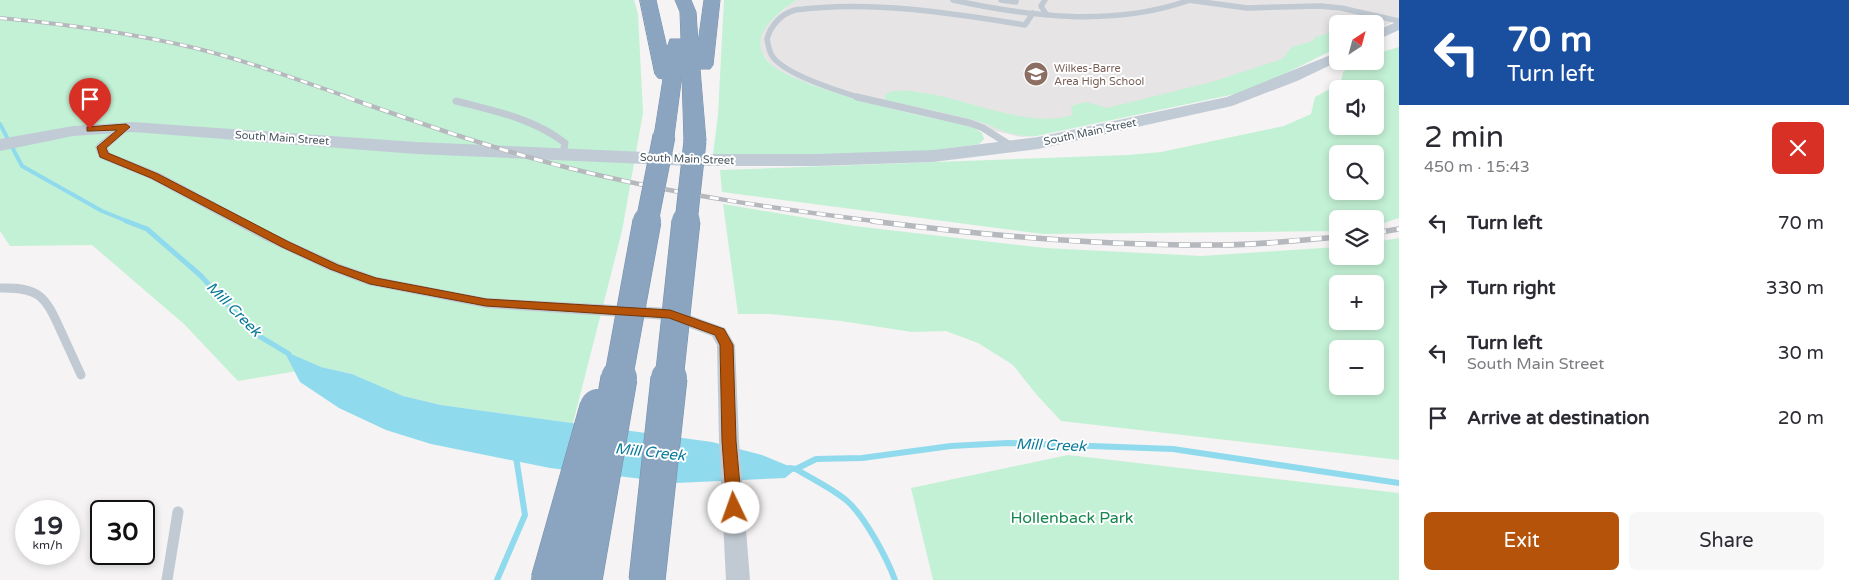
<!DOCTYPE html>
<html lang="en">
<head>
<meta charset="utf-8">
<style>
	:root { --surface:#fff; --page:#f7f7f7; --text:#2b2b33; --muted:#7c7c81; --accent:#b45309 }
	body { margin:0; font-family:"Varela Round",sans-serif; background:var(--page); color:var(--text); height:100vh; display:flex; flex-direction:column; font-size:19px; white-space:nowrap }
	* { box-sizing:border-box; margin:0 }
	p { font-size:16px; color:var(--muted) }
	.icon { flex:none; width:28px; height:28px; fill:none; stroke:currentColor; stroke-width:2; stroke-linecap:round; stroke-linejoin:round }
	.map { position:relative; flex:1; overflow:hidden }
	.sheet { display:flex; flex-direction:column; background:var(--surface); width:450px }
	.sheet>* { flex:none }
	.hud { background:#1a4fa0; color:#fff; overflow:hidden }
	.needle { width:32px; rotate:36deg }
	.fabs { position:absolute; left:1329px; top:15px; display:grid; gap:10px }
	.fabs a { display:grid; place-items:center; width:55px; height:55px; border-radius:8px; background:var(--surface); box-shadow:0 2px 8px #0003; font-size:25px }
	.speed { position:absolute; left:15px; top:500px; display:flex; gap:10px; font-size:25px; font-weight:700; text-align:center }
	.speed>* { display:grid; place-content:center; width:65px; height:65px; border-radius:50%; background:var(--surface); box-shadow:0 2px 8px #0003; line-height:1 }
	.speed small { font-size:12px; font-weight:400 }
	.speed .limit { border:2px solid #111; border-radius:8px; background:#fff; color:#111 }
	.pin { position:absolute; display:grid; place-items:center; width:42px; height:42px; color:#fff; margin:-51px -21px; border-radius:50% 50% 50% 0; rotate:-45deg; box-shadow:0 0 5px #0007 }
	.pin .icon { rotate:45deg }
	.me { position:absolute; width:55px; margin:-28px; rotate:357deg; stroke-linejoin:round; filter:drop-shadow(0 0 4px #0008) }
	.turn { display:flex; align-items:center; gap:18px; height:105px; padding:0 25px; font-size:22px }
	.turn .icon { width:65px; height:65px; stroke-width:2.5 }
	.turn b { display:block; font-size:35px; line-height:42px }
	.round { display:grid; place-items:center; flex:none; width:52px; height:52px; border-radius:8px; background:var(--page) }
	.summary { display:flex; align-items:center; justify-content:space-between; height:85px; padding:0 25px }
	h1 { font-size:30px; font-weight:600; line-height:38px }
	.cta { display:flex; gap:10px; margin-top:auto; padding:10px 25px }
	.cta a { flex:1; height:58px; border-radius:8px; background:var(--accent); color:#fff; font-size:20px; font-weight:600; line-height:58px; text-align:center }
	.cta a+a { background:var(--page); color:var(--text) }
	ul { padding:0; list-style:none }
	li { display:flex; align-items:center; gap:15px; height:65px; padding:0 25px }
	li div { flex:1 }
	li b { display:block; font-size:19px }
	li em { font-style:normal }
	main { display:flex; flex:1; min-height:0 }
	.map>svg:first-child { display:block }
</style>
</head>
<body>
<main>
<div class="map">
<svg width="1399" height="580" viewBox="0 0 1399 580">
	<rect width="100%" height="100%" fill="#f5f3f3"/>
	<polygon fill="#e6e4e5" points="797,0 1399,0 1399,19 1375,30 1375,24 1338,24 1337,48 1036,136 1021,137 871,103 798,80 774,68 761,52 760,41 764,27 789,5"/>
	<g fill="#c3f1d5" fill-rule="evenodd">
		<polygon points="0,0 634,0 638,14 643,113 622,231 573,423 441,405 402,396 352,374 321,367 238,381 184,324 92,245 10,246 0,231"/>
		<path d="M724 0H797C788 5 781 11 774 18 756 34 755 54 776 68 790 77 806 83 821 88 870 106 922 115 972 127L982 133 984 139 979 144 920 152 838 154H713L718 115Z"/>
		<path d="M1337 31V48L1266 83 1235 94 1036 136C1007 138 996 125 970 119 942 112 913 106 885 100V94C897 88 910 91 923 93 969 99 1027 129 1073 115L1071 106 1086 102 1107 108 1215 81 1282 59 1292 47 1313 41 1315 37Z"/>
		<path d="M1399 47V218L1375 226V219H1338L1337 231 1043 234 722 192 720 170 1128 155 1161 152 1284 126 1311 114 1315 97 1341 83 1343 72 1359 61H1375V54ZM1338 89H1375V126H1338ZM1338 154H1375V191H1338Z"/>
		<path d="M723 204 854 226 1045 248 1202 256 1337 247 1338 256H1375V242L1399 238V460L1061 421 1036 394 1013 365 978 343 946 331 912 332 841 321 770 314H738ZM1338 284H1375V321H1338ZM1338 349H1375V386H1338Z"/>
		<polygon points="1068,455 1399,493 1399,580 933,580 911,488"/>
	</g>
	<polygon fill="#90daee" points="284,351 321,367 352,374 403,396 441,405 712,442 762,455 796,469 785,478 676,483 550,468 431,444 386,430 339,408 300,382"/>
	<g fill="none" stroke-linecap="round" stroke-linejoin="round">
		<polyline stroke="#90daee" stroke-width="4" points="0,124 22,166 102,211 129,222"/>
		<polyline stroke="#90daee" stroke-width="5" points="126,221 147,229 200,275 254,333 289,354"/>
		<g stroke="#90daee" stroke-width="6">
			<polyline points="789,468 796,469 816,459 862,458 951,446 1008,443 1173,449 1399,483"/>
			<path d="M796 469C812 479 831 488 846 500 864 515 887 558 895 580"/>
			<polyline points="497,580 525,515 516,457"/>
		</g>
		<defs>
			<polygon id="motorway" points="640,0 656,0 667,48 670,39 681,39 680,12 675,0 691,0 696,12 698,43 704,0 720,0 713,65 710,69 700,69 706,141 702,145 695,147 688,145 684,141 682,75 674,136 671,140 664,142 657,140 654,136 663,79 658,78 655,74"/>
		</defs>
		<use href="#motorway" stroke="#7690ad" stroke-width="1"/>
		<g stroke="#c1cad2" stroke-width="5.5">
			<path d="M953 0C1030 17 1114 27 1190 0"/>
			<polyline points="1001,0 1016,2 1016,0"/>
			<polyline points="1045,0 1041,6 1046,14"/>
			<polyline points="1188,0 1247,8 1320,6 1341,8 1399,21"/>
			<path d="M861 98C841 92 781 74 771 54 769 50 768 44 767 39 771 25 781 14 795 10 869 0 952 13 1025 25L1033 13"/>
		</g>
		<g stroke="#c1cad2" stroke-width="7">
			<polyline points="857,97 970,123 983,128 1013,147"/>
			<path d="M456 101C494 111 533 118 565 143L563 154"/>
		</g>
		<path stroke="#c1cad2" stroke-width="9" d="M0 288C39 287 45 296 60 329 67 344 74 360 81 375"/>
		<polyline stroke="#c1cad2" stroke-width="11" points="167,580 178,512"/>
		<polygon fill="#c1cad2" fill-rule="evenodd" points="126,123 132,127 108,148 110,153 160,173 274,234 340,264 377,277 486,298 670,308 725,328 735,345 739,441 750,580 726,580 719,441 717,345 712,336 668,320 486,308 368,285 328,270 264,240 150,179 99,158 95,147 97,144 122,124"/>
		<g fill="#c1cbd6" fill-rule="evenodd">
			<polygon points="1399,21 1399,30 1375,41 1375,31"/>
			<polygon points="1338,52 1338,61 1339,61 1297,81 1232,106 1038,149 933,162 817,166 691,166 416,154 133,132 73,136 0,151 0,139 73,126 133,122 416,142 691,154 817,154 933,150 1038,137 1227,97"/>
		</g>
		<use href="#motorway" fill="#8ba5c1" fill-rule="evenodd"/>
		<defs>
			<path id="rail-far2" d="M0 18C65 24 131 33 195 48 247 61 299 80 350 98"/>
			<path id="rail-far1" d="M346 97C420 123 493 149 569 168 672 194 777 209 882 222"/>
			<g id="rail">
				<path d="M872 221C988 236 1104 246 1221 245 1260 245 1299 240 1338 237"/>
				<polyline points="1375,233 1399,229"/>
			</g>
		</defs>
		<use href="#rail-far2" stroke="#b5b8bd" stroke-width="4"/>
		<use href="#rail-far1" stroke="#b5b8bd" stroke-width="4.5"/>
		<use href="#rail" stroke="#b5b8bd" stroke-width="5.5"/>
		<use href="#rail-far2" stroke="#fff" stroke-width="2.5" stroke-dasharray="7" stroke-linecap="butt"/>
		<use href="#rail-far1" stroke="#fff" stroke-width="3" stroke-dasharray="9" stroke-linecap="butt"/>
		<use href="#rail" stroke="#fff" stroke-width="4" stroke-dasharray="11" stroke-linecap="butt"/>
		<defs>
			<g id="motorway-bridge-far2">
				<polyline points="647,222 664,136"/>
				<polyline points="686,222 695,141"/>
			</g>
			<g id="motorway-bridge-far1">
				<polyline points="618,380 647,221"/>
				<polyline points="669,380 686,221"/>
			</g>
			<g id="motorway-bridge">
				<polyline points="549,580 598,407"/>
				<polyline points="584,580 619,378"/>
				<polyline points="647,580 669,378"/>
			</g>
		</defs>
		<use href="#motorway-bridge-far2" stroke="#7690ad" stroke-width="23" stroke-linecap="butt"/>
		<use href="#motorway-bridge-far1" stroke="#7690ad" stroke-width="29" stroke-linecap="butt"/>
		<use href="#motorway-bridge" stroke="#7690ad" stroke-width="37" stroke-linecap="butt"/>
		<use href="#motorway-bridge-far2" stroke="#8ba5c1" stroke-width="22"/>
		<use href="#motorway-bridge-far1" stroke="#8ba5c1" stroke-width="28"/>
		<use href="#motorway-bridge" stroke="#8ba5c1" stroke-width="36"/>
	</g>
	<polygon fill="#b45309" stroke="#753606" points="126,124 130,127 106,148 108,153 158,174 289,242 338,265 376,278 486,299 670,310 724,329 733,345 736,441 742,508 740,513 734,515 729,513 727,508 722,441 720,345 715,335 669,318 486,306 370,284 330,269 282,247 151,178 100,157 97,147 117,130 90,131 87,131 87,127"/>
	<defs>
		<symbol id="school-disc" viewBox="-11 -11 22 22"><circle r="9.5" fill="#8d6e63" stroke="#fff"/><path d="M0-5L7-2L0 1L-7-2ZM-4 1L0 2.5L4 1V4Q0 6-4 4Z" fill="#fff"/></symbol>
	</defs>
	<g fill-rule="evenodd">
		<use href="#school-disc" x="1022" y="60" width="28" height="28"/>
	</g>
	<g text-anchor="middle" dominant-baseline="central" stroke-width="4" stroke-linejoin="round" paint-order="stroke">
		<g font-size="11" fill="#785e54" stroke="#fff" text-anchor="start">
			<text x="1054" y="68">Wilkes-Barre<tspan x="1054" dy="13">Area High School</tspan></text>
		</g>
		<g font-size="11" fill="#4a5661" stroke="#fff">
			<text transform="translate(1090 132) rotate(-12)">South Main Street</text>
			<text transform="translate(282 138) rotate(4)">South Main Street</text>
			<text transform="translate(687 159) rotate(2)">South Main Street</text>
		</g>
		<g font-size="15" font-style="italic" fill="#0c7c9b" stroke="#fff">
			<text transform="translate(234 309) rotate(45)">Mill Creek</text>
			<text transform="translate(1051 445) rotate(2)">Mill Creek</text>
			<text transform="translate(650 452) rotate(6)">Mill Creek</text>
		</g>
		<g font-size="16" fill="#17864f" stroke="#fff">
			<text x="1072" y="518">Hollenback Park</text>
		</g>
	</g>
</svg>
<div class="fabs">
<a><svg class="needle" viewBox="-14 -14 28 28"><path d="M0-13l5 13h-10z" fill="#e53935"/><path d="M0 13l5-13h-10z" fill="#7c7c81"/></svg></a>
<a><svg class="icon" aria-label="sound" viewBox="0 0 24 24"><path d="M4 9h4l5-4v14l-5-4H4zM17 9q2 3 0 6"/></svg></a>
<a><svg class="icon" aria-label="search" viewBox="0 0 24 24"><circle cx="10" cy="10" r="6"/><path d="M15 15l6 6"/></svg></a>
<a><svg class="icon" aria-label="layers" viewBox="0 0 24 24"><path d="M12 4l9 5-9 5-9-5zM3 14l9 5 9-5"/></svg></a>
<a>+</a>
<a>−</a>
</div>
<div class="speed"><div>19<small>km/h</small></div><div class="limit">30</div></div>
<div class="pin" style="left:90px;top:129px;background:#d93025"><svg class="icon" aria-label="arrive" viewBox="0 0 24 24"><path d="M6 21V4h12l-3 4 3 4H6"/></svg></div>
<svg class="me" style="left:734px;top:508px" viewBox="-20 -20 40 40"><circle r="19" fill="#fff"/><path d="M0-13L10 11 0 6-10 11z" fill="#b45309"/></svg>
</div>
<section class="sheet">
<div class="hud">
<div class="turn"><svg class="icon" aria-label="left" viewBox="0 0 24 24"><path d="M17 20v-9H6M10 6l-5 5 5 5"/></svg><div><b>70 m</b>Turn left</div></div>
</div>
<div class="summary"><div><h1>2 min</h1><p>450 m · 15:43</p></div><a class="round" style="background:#d93025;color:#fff"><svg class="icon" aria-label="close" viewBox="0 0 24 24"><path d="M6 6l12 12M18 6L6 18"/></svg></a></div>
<ul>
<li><svg class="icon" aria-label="left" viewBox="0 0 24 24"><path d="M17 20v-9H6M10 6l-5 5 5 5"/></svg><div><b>Turn left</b></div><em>70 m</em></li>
<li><svg class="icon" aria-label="right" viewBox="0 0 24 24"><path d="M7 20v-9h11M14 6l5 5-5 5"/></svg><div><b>Turn right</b></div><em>330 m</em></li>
<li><svg class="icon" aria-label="left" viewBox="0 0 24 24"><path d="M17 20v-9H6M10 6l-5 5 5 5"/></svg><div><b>Turn left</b><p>South Main Street</p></div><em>30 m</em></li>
<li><svg class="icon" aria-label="arrive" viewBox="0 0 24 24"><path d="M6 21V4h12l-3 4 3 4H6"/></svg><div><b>Arrive at destination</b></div><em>20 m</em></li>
</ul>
<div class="cta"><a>Exit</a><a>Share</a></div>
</section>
</main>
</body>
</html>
